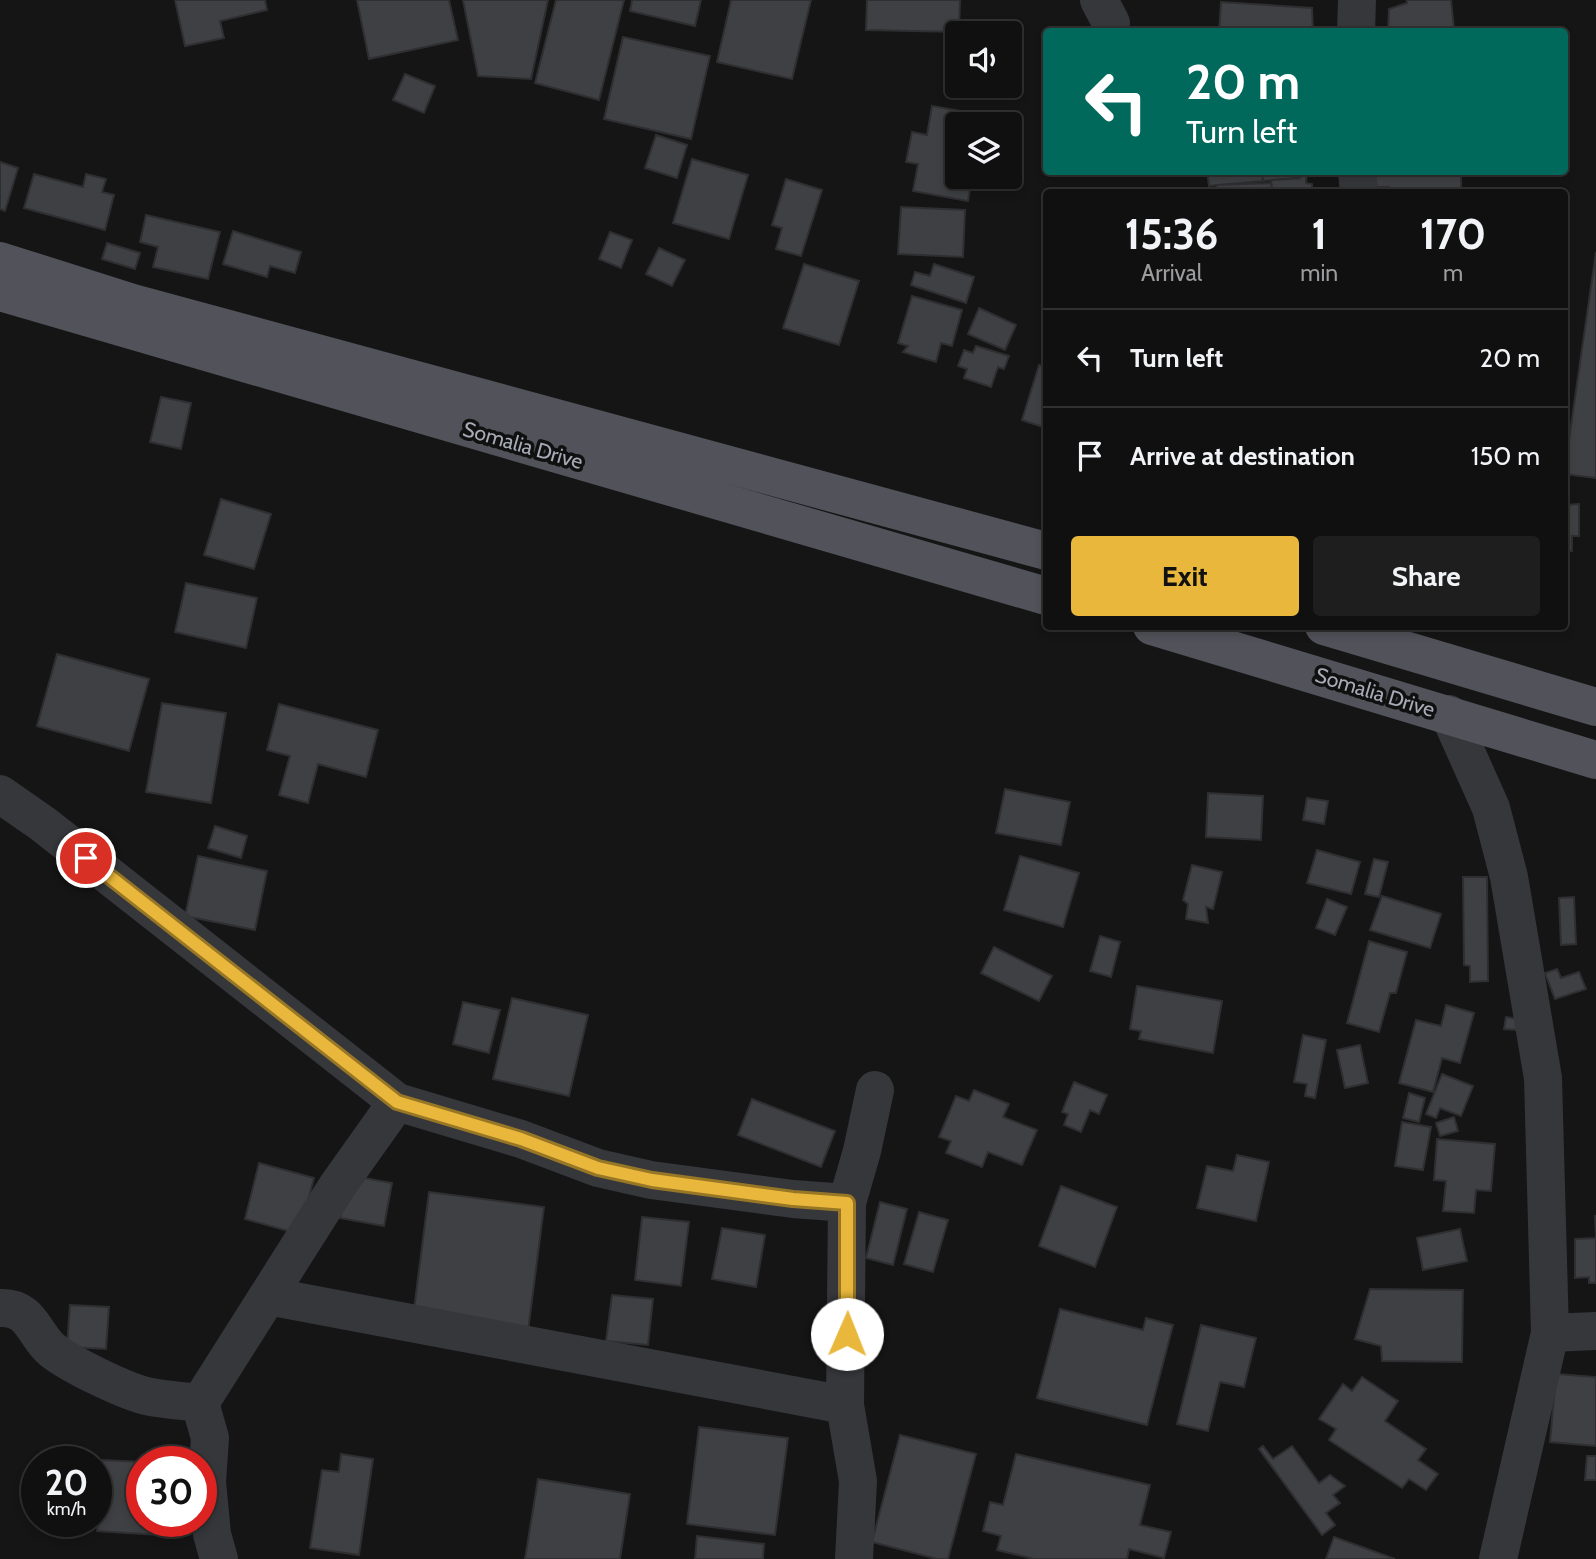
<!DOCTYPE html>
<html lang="en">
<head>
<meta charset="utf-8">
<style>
	:root { --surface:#101010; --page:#1e1e1e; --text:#f1f3f6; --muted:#9c9d9f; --line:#303030; --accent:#e9b73b }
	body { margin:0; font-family:Cabin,sans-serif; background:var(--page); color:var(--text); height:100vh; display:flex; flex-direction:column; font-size:26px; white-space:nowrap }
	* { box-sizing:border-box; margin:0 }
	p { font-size:23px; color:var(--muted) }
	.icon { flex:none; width:38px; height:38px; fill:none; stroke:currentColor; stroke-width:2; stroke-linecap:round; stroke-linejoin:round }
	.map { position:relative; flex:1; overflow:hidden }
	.details { position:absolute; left:1043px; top:189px; width:525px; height:441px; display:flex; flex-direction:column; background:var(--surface); border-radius:7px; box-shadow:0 4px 10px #0003,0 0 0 2px var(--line) }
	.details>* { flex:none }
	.banner { position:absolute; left:1043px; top:28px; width:525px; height:147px; border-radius:7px; box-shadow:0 4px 10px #0003,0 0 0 2px var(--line); background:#00695c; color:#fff; overflow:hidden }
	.fabs { position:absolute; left:945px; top:21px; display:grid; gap:14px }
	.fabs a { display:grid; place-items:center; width:77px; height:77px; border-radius:7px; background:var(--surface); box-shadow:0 4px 10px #0003,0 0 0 2px var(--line); font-size:35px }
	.speed { position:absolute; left:21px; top:1446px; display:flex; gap:14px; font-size:35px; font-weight:700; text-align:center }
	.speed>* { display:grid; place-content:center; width:91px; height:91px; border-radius:50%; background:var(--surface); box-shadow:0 4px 10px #0003,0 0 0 2px var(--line); line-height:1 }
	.speed small { font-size:18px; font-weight:400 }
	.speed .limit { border:10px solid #d22; background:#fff; color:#111 }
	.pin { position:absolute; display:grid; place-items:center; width:60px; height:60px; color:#fff; margin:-30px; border:4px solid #fff; border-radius:50%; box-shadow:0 2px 7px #0007 }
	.me { position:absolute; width:77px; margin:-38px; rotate:1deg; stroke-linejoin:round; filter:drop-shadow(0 0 5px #0008) }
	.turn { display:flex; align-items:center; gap:24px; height:147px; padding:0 28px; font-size:32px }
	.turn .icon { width:91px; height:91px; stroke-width:2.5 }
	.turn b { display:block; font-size:49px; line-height:60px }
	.eta { display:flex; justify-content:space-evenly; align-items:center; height:119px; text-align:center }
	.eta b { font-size:42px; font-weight:700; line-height:49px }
	.button { display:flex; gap:14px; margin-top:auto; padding:14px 28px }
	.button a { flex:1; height:80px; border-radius:7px; background:var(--accent); color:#111; font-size:28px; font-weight:700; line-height:80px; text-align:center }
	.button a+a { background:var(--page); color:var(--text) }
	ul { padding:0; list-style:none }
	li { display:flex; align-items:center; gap:21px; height:98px; padding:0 28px; border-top:2px solid var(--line) }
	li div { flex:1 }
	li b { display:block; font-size:26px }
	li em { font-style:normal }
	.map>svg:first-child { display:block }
</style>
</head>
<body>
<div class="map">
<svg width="1596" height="1559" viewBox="0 0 1596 1559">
	<rect width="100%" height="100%" fill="#151516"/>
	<g fill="#3f4043" stroke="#2f2f32" stroke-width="2">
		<polygon points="175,0 265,0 267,10 220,21 224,38 185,46"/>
		<polygon points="357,0 449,0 458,40 369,59"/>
		<polygon points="463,0 548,0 531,79 478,76"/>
		<polygon points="556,0 624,0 599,100 535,83"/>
		<polygon points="632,0 701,0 695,26 630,11"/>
		<polygon points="731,0 811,0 792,79 717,62"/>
		<polygon points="867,0 960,0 959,32 866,30"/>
		<polygon points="1407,0 1451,0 1454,29 1388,32 1389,9 1407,3"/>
		<polygon points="1221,2 1312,8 1313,32 1219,32"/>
		<polygon points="623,37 710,56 691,139 604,119"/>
		<polygon points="405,74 435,86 424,113 393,100"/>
		<polygon points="932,106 984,115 982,124 957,124 957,177 972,177 968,201 913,191 918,164 906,162 912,132 927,135"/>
		<polygon points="656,135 687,145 677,178 645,168"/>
		<polygon points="692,159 748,175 729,239 673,223"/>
		<polygon points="0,162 18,168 5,211 0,209"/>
		<polygon points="1207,172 1262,172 1263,181 1209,186"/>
		<polygon points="1262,172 1299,172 1300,178 1263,181"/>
		<polygon points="1299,172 1307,172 1306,183 1312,184 1312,192 1272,192 1271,180 1300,178"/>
		<polygon points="1376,172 1461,172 1461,192 1389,192 1389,187 1374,187"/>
		<polygon points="34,174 83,187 86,174 106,179 102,192 114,195 105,230 24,208"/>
		<polygon points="786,179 822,190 801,256 776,249 782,228 772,225"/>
		<polygon points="1271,183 1272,192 1217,192 1216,185"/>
		<polygon points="901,207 965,210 963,257 898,254"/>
		<polygon points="146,215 220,232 208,279 153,267 158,247 140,242"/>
		<polygon points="233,231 301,252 295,273 270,266 267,277 223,264"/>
		<polygon points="610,232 632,240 621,268 599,259"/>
		<polygon points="107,243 140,253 135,269 102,259"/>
		<polygon points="659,248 685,260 672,286 646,274"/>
		<polygon points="1596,252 1596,478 1564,474"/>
		<polygon points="804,264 859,281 839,345 783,328"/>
		<polygon points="934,264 974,277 966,303 911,285 915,272 930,276"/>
		<polygon points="912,296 962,310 952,346 941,343 936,362 903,352 908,346 898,343"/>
		<polygon points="979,308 1016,325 1005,350 968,334"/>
		<polygon points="976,346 1009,356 1004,369 998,367 991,387 964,378 967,369 958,366 964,350 973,353"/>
		<polygon points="1039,365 1046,367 1046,428 1022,420"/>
		<polygon points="161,397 191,403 181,449 150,442"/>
		<polygon points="221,499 271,514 254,569 204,555"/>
		<polygon points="1579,504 1579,536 1572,536 1572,551 1564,551 1564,505"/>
		<polygon points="186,583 257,598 246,648 175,632"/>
		<polygon points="57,654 149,679 129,751 37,726"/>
		<polygon points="162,703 226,713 211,803 146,792"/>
		<polygon points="279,704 378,730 366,777 318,764 308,803 279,795 290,756 267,750"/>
		<polygon points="1005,789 1070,802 1061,845 996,833"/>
		<polygon points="1208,793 1263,796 1261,840 1206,837"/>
		<polygon points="1307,798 1328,801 1324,824 1303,820"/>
		<polygon points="215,826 247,836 241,858 208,848"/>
		<polygon points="1317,850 1360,862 1351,894 1307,883"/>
		<polygon points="198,856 267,871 255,930 185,916"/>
		<polygon points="1020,856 1079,873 1063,927 1004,910"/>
		<polygon points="1374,859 1388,862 1379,897 1365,894"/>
		<polygon points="1192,865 1222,872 1213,909 1206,907 1208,923 1186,919 1188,904 1183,900"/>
		<polygon points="1463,877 1487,877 1488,981 1470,982 1470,966 1464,965"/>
		<polygon points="1382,896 1441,914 1430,948 1370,930"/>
		<polygon points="1574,897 1576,944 1561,945 1559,898"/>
		<polygon points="1327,899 1347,907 1335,935 1316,928"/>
		<polygon points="1100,936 1120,942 1111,977 1090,971"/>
		<polygon points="1369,941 1407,952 1396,993 1390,993 1379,1032 1347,1023"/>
		<polygon points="994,947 1052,976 1039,1001 981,973"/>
		<polygon points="1557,969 1561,978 1579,972 1586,989 1555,999 1545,973"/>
		<polygon points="1137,986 1222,1001 1213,1053 1139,1039 1141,1031 1130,1029"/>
		<polygon points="512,998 588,1015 569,1096 493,1079"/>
		<polygon points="463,1002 500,1010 489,1053 453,1044"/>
		<polygon points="1446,1005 1474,1013 1460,1063 1442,1058 1433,1092 1399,1083 1416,1020 1441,1026"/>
		<polygon points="1506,1017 1518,1019 1517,1030 1504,1029"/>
		<polygon points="1303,1035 1326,1040 1315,1098 1305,1096 1307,1084 1294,1082"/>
		<polygon points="1360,1045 1368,1083 1345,1088 1337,1050"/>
		<polygon points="1442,1074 1473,1086 1461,1116 1440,1108 1436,1118 1426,1114"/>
		<polygon points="1074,1082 1107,1095 1099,1114 1090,1110 1081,1132 1064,1125 1068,1114 1062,1112"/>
		<polygon points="974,1090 1009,1104 1003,1117 1037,1130 1022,1165 988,1152 982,1167 946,1153 951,1141 939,1137 956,1096 969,1101"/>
		<polygon points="1409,1093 1425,1098 1419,1122 1403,1118"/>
		<polygon points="752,1099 835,1131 821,1167 738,1135"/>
		<polygon points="1454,1117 1458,1131 1440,1136 1436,1123"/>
		<polygon points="1402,1122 1431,1127 1423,1170 1395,1166"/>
		<polygon points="1437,1139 1495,1144 1491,1191 1476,1190 1474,1213 1443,1211 1446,1181 1434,1180"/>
		<polygon points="1237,1155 1269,1162 1256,1221 1197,1208 1207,1166 1233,1171"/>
		<polygon points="259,1163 314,1178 299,1234 245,1219"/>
		<polygon points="348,1175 392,1183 384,1226 340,1218"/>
		<polygon points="1061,1186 1117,1207 1095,1267 1039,1246"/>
		<polygon points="429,1192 544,1207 528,1331 413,1317"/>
		<polygon points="880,1202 907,1209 893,1265 866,1258"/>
		<polygon points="919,1212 948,1220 933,1272 904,1264"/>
		<polygon points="1595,1216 1596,1216 1596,1283 1589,1283 1589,1277 1575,1278 1575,1239 1596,1238"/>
		<polygon points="642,1217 689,1222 681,1286 635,1280"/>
		<polygon points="722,1228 765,1235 756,1287 712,1279"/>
		<polygon points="1460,1229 1467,1261 1423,1270 1417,1238"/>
		<polygon points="1370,1289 1463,1290 1462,1362 1382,1361 1381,1346 1355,1339"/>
		<polygon points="612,1295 653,1299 648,1345 606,1341"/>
		<polygon points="70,1305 109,1307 106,1349 67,1347"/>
		<polygon points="1060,1309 1143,1330 1146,1318 1173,1325 1147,1425 1037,1398"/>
		<polygon points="1201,1325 1256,1338 1244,1387 1220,1382 1208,1431 1177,1424"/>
		<polygon points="1556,1374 1596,1377 1596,1446 1550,1442"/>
		<polygon points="1362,1377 1398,1401 1385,1421 1426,1449 1418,1460 1438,1474 1426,1490 1409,1479 1402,1488 1329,1440 1336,1429 1319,1419 1343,1384 1352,1391"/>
		<polygon points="699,1427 788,1438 775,1535 687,1524"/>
		<polygon points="900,1435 976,1454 948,1559 937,1559 872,1542"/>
		<polygon points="1263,1446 1273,1459 1292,1446 1319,1483 1330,1475 1345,1486 1333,1495 1340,1503 1326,1513 1335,1525 1322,1535 1259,1449"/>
		<polygon points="341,1454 373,1459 359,1555 310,1548 322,1470 339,1472"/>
		<polygon points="1016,1454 1150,1485 1140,1525 1171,1532 1164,1558 1129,1549 1127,1559 1034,1559 997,1550 1001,1536 983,1531 990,1502 1003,1505"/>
		<polygon points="1587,1456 1596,1456 1596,1480 1585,1480"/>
		<polygon points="102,1460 142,1462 142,1521 159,1521 158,1535 97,1531"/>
		<polygon points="538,1479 630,1494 620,1559 525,1559"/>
		<polygon points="697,1536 764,1544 763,1559 695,1559"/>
		<polygon points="1334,1537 1395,1559 1326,1559"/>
	</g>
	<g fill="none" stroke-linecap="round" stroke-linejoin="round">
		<g stroke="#36373b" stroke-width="38">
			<polyline points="1099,0 1111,23"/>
			<polyline points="1356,32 1357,0"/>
			<polyline points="1357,172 1359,192"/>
			<polyline points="1449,714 1491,808 1509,877 1543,1078 1550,1333 1498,1559"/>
			<polyline points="0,794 43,824 397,1102 521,1139 598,1168 651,1180 793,1199 847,1203"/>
			<polyline points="268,1296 845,1405"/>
			<path d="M0 1308C31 1306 34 1335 52 1350 71 1365 128 1393 151 1397 167 1400 184 1401 200 1403L210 1438 207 1482 212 1534 219 1559"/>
			<polyline points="1550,1333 1596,1331"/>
			<polyline points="200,1403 338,1185 397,1102"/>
			<polyline points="854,1559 858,1481 845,1405 847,1203 862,1151 875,1090"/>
		</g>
		<g stroke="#52535a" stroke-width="38">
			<polyline points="0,261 133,303 1046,551"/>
			<polyline points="0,292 1046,596"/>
			<polyline points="1152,626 1596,760"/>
			<polyline points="1324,626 1596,707"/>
		</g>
	</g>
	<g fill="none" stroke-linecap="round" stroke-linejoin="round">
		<defs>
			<polyline id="route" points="86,858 397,1102 521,1139 598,1168 652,1180 793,1199 847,1203 847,1334"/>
		</defs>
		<use href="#route" stroke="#977726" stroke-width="18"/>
		<use href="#route" stroke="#e9b73b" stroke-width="12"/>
	</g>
	<g text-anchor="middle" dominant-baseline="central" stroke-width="7" stroke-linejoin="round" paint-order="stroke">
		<g font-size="21" fill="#a7abb6" stroke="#101011">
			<text transform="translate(523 445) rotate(16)">Somalia Drive</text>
			<text transform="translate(1375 692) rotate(17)">Somalia Drive</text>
		</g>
	</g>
</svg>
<div class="fabs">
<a><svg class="icon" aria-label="sound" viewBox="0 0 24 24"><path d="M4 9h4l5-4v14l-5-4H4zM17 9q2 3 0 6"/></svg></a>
<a><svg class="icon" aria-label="layers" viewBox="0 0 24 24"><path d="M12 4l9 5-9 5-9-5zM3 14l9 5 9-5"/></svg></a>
</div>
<div class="speed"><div>20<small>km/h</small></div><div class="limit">30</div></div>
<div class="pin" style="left:86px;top:858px;background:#d93025"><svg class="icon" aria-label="arrive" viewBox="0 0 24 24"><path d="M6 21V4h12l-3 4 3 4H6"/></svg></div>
<svg class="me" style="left:847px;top:1334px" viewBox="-20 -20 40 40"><circle r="19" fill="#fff"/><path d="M0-13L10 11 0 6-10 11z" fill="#e9b73b"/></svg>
<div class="banner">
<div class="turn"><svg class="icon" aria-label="left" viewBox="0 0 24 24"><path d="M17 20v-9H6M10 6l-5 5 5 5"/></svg><div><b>20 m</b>Turn left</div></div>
</div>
<section class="details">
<div class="eta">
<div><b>15:36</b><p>Arrival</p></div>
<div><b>1</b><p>min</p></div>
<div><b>170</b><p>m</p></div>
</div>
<ul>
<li><svg class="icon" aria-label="left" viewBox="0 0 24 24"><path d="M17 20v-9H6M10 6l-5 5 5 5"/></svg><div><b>Turn left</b></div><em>20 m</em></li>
<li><svg class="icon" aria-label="arrive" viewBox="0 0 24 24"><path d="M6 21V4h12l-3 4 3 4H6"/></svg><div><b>Arrive at destination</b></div><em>150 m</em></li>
</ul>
<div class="button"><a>Exit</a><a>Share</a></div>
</section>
</div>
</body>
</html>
